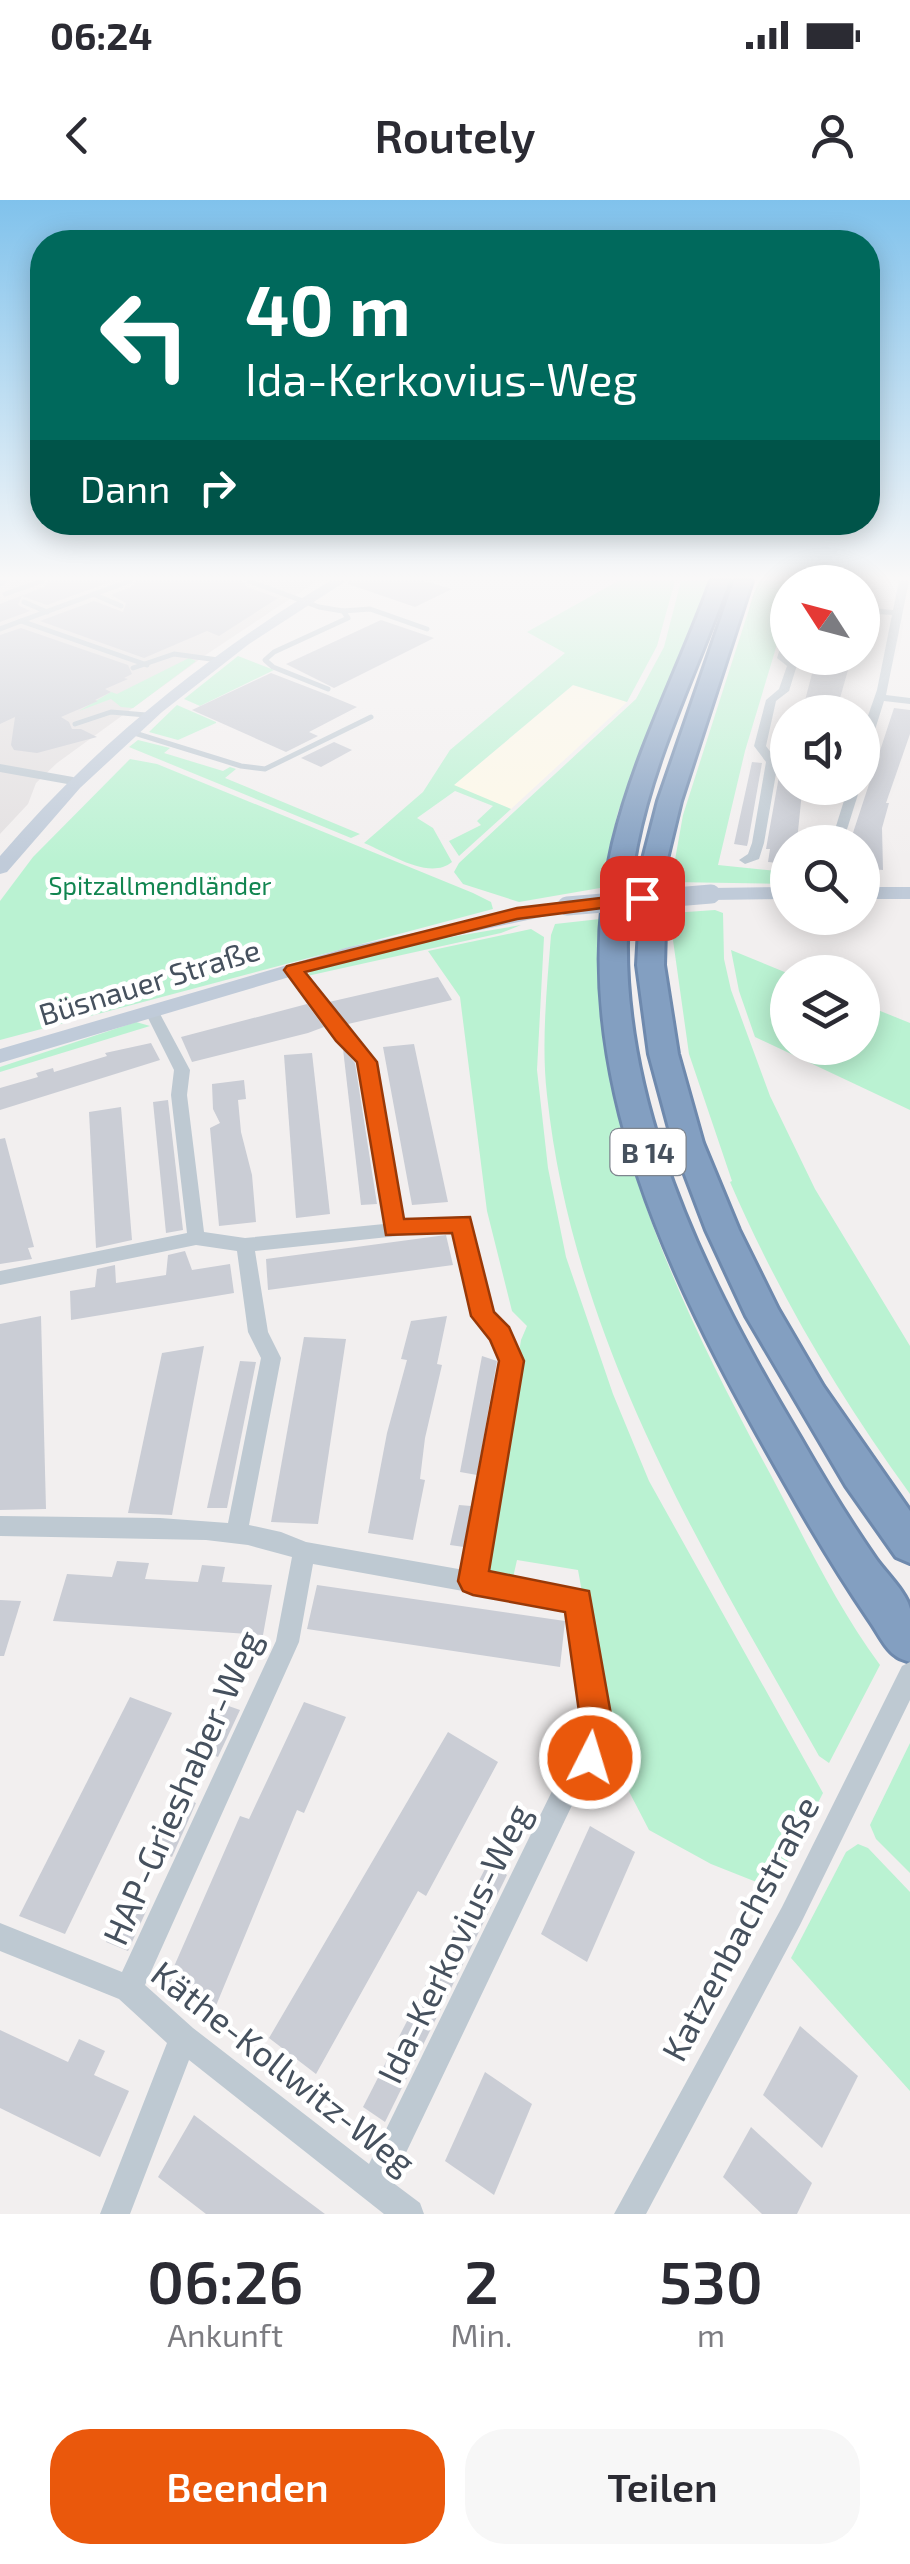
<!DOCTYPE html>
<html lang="de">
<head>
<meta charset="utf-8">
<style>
	:root { --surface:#fff; --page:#f7f7f7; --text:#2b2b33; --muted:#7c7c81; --accent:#ea580c }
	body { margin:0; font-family:"Exo 2",sans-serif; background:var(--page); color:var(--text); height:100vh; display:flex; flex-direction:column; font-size:38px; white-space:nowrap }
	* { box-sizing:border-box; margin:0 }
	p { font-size:32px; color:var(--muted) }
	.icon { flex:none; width:55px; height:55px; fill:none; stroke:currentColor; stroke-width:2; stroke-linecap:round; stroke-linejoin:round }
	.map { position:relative; height:2014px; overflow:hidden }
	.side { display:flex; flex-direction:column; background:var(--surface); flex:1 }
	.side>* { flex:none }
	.banner { position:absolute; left:30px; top:30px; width:850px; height:305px; border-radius:40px; box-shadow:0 5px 25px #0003; background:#00695c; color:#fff; overflow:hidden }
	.needle { width:65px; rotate:306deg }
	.controls { position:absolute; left:770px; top:365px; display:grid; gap:20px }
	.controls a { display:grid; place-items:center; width:110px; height:110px; border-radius:50%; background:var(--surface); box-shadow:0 5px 25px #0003; font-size:50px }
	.pin { position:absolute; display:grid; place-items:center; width:85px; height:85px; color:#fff; margin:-42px; border-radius:20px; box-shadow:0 5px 15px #0006 }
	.me { position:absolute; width:110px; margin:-55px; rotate:5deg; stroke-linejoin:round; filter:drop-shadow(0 0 8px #0008) }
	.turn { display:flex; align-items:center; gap:35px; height:210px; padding:0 50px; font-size:45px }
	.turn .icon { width:130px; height:130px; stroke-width:2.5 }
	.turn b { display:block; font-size:70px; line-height:85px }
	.then { display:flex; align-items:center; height:95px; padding:0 50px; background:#0003; gap:20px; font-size:38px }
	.eta { display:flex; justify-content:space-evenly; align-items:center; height:170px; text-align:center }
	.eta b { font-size:60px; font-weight:600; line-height:70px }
	.primary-button { display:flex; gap:20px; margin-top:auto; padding:20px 50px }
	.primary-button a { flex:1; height:115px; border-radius:40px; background:var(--accent); color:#fff; font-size:40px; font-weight:600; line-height:115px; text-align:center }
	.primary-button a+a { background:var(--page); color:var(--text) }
	.status { display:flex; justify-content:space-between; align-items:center; height:70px; padding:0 50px; background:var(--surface); direction:ltr }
	.status svg { height:28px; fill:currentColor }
	header { display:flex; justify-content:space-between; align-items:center; height:130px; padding:0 50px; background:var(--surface); font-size:45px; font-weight:600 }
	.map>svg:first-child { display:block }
</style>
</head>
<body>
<div class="status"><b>06:24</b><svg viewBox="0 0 49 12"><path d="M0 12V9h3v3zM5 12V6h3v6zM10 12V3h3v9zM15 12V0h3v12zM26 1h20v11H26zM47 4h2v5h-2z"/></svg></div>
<header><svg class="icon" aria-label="back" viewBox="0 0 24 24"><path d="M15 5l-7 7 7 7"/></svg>Routely<svg class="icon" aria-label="person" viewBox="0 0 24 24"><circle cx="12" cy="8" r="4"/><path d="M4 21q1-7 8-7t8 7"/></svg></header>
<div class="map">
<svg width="910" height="2014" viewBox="0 0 910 2014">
	<rect width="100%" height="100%" fill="#f2efef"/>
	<polygon fill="#fdf8e7" points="573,485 627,502 511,609 453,586"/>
	<polygon fill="#e3e0e1" points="0,381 317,381 207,454 57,563 36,583 28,604 0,634"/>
	<g fill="#baf2d2">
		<path d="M618 381H675L657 446 627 502 573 485 454 585 511 609 459 656 449 641 481 625 477 621 493 606 455 591 417 618 433 628 452 662C429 681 389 653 364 643L423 592 450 550 565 453 527 432Z"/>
		<polygon points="681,381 710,381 618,612 600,688 519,702 463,684 454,672 459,663 636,499 664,447"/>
		<polygon points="758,381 795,381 788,382 787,411 745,551 718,665 787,672 787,684 671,682 683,615"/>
		<polygon points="238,456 274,470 200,506 184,499"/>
		<polygon points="189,458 196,461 133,508 121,507 111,499 79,511 111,492 117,494"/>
		<polygon points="177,505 216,522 216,523 178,540 149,532"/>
		<polygon points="138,540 170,548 164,553 223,571 230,567 236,569 225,578 360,634 351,638 129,547"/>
		<polygon points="130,559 157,564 473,693 491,702 493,709 0,840 0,701 33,657"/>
		<path d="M715 710 723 713 724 759 731 790 770 896 815 989 910 1146V1294C839 1196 778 1093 730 982L732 981 689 854 671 726 672 713Z"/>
		<path d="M600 719C591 925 678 1104 774 1281 807 1343 838 1408 880 1465L829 1563 819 1556C700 1346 573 1140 547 895 541 843 547 787 551 735L555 724Z"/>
		<polygon points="521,725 501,733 307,776 313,769 410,746 410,744"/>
		<polygon points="531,729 544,737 537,870 548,968 566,1057 613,1194 649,1281 823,1593 774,1689 711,1664 649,1630 622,1578 622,1558 606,1526 578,1370 517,1360 512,1382 484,1373 521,1140 527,1126 512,1111 487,1011 460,797 428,751"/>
		<polygon points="731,750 787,773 788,848 862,848 863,804 910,823 910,910 755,837 739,791"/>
		<polygon points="136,822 150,826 0,872 0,867"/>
		<polygon points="910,1543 910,1673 876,1639 870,1625"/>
		<polygon points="858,1644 868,1648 910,1692 910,1891 791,1758 846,1652"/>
	</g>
	<g fill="#cacdd5">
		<polygon points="48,381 113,381 47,405 22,396 18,405 30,411 0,422 0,404 44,387"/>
		<polygon points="136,381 243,381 247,387 278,398 219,436 207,431 144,458 40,421 94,401 123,412 126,403 111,395 133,386"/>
		<polygon points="349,381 424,381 452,389 415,407 348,384"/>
		<polygon points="381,420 434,438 334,488 286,464"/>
		<polygon points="21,428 128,465 132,474 124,478 128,479 105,489 111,492 95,500 98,501 61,517 69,522 72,529 81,529 97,537 37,553 14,550 11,545 15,517 0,524 0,435"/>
		<polygon points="814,466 848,470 840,498 825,496 822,512 802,512"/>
		<polygon points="271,473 328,495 357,507 309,532 318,536 286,552 192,510"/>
		<polygon points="894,508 910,510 910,534 886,603 889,603 882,628 883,670 862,668 862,642 850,642"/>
		<polygon points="334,542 352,550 321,567 301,558"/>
		<polygon points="752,562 762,563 748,642 747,646 734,644"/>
		<polygon points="781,565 788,566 788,590 802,592 797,641 788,639 788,664 768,662 770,649 766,649"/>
		<polygon points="438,777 452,800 348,824 329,802"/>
		<polygon points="307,804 324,827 308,833 192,862 181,837"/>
		<polygon points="151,843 160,860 0,910 0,888 38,877 36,873 53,868 54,872 107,856 105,853"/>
		<polygon points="414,844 418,863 448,1002 412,1005 383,847"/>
		<polygon points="343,849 355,863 377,1004 361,1005"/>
		<polygon points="312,853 330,1014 296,1018 284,855"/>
		<polygon points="244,880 246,899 238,900 241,932 252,975 256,1022 219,1026 210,928 220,923 213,909 212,884"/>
		<polygon points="168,900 183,1030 166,1033 153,902"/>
		<polygon points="121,907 132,1040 96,1048 89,912"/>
		<polygon points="5,938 34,1047 28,1048 32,1059 0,1064 0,939"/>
		<polygon points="446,1035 453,1065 268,1090 266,1059"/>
		<polygon points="185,1051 192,1070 230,1064 234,1093 71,1120 70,1091 95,1087 97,1069 115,1065 116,1083 166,1075 168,1055"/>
		<polygon points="41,1116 46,1309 0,1310 0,1124"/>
		<polygon points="447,1116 437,1164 442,1165 425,1238 420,1279 425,1280 413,1340 368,1333 387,1233 407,1160 401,1159 411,1121"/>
		<polygon points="304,1137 346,1139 318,1324 271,1322"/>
		<polygon points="204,1146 172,1315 128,1313 162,1153"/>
		<polygon points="482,1156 497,1161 477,1275 460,1272"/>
		<polygon points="240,1161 256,1162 227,1308 207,1308"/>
		<polygon points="459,1305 471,1306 464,1347 450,1345"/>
		<polygon points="117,1361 149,1363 145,1379 198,1382 202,1365 225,1367 222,1382 272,1385 263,1435 53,1421 67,1374 112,1377"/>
		<polygon points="317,1385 565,1421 560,1467 307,1429"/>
		<polygon points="0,1400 21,1401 4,1456 0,1456"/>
		<polygon points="130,1497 172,1513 65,1734 19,1716"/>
		<polygon points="304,1502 346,1517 304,1613 297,1610 215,1808 165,1787 240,1616 249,1619"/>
		<polygon points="220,1503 240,1510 218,1557 198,1549"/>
		<polygon points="448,1532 498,1562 426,1696 418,1691 316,1874 269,1838"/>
		<polygon points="176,1595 196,1603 172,1657 150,1648"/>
		<polygon points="590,1626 635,1652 587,1762 541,1734"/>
		<polygon points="488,1663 507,1675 385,1922 363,1907"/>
		<polygon points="127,1698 148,1707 128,1751 106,1742"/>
		<polygon points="800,1826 858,1876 822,1948 763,1895"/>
		<polygon points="0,1830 68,1862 79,1839 105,1851 94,1875 129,1891 100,1957 0,1908"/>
		<polygon points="485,1872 532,1904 494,1995 445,1961"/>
		<polygon points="194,1915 286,1985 325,2014 206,2014 158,1977"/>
		<polygon points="751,1927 812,1983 797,2014 762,2014 723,1977"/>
	</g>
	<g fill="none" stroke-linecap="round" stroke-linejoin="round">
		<defs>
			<g id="highway">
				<path d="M711 381H729C698 469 655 554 637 645 594 855 695 1062 800 1237 824 1279 849 1320 876 1359 886 1373 907 1393 910 1409 910 1425 910 1445 910 1462 905 1460 900 1459 896 1456 885 1449 877 1431 869 1420 839 1376 812 1331 786 1285 677 1095 559 868 613 643 635 552 679 468 711 381Z"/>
				<polygon points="734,381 752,381 681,601 667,659 664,765 678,854 703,943 739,1030 778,1109 823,1186 910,1311 910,1363 896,1357 846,1286 746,1116 706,1030 673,943 649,854 637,765 643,659 658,601"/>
			</g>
		</defs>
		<use href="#highway" stroke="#6e89ad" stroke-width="6"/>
		<g stroke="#bec9d2" stroke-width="5">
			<polyline points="130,381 21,421 147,465"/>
			<polyline points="249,381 319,407 343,411 370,409 427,429"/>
			<polyline points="0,384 5,381"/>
			<polyline points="5,394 42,381"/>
			<polyline points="93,394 121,406"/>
			<polyline points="24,402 47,412"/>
			<polyline points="0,429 21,421"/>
			<polyline points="133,468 174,454 218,460"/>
			<polyline points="328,489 273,467 265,460 274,452 348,418 343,411"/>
			<polyline points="75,524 111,512 146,515"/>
			<polyline points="128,531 241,566 265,569 371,517"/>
		</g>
		<g fill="#bec9d2" fill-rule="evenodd">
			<polygon points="899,381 909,381 886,495 910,498 910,504 884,501 868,552 862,555 862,533 877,490 892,415 862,413 862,407 893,410"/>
			<polygon points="788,436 788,458 797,465 789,491 776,501 766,546 778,562 764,643 759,659 745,664 739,660 748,654 752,643 766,562 754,546 766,500 779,489 787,466 777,458 783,439"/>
			<polygon points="0,564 73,577 79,581 73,585 0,572"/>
			<polygon points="848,588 860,588 843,642 831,642"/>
			<path d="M293 765 298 766 348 834 363 844 375 862 402 1022 462 1016 471 1023 492 1113 508 1129 521 1161 485 1374 586 1393 609 1525 599 1567 575 1599 392 1982 420 2003 424 2014H384L189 1860 130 2014H100L167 1843 119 1799 0 1751V1723L122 1772 276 1441 292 1357 248 1345 206 1340 0 1336V1316L160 1318 228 1323 261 1158 248 1132 237 1051 196 1045 0 1085V1071L187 1033 171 895 174 870 145 812 152 807 159 812 190 870 187 895 204 1032 245 1038 384 1024 359 862 353 851 338 840 286 769ZM455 1030 474 1116 493 1138 501 1161 464 1370 306 1342 281 1332 249 1325 281 1158 268 1132 255 1051ZM313 1364 568 1410 585 1525 579 1552 557 1581 369 1964 193 1828 145 1785 299 1442Z"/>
			<polygon points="910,1462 910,1500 800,1725 646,2014 614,2014 782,1707 902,1466"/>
		</g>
		<g fill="#c0cbd9" fill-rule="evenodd">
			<path d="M330 381H346L249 444 162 512 80 588 7 672 0 674V656C95 545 205 456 330 381Z"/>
			<polygon points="788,687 788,699 711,700 701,694 711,688"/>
			<rect x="862" y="687" width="48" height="12"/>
			<polygon points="567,700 577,706 574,710 360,756 0,863 0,849 349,747"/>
		</g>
		<use href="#highway" fill="#839fc1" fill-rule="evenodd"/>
		<polyline stroke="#c0cbd9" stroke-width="19" points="567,706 711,694"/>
	</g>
	<linearGradient id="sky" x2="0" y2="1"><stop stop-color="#80c2ec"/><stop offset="0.57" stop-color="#f9f8f8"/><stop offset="1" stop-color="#f9f8f8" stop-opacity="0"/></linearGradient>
	<rect width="910" height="663" fill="url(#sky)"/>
	<polygon fill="#ea580c" stroke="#983908" stroke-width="2.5" points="642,693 651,698 648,702 517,719 305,772 377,862 404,1019 470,1017 494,1112 509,1127 524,1161 489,1371 589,1391 613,1526 601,1569 590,1574 579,1569 574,1558 581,1526 565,1412 473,1395 463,1391 458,1381 499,1161 490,1140 471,1116 452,1033 386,1035 357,862 336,841 284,770 287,766 517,708"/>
	<g text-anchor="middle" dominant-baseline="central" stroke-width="9" stroke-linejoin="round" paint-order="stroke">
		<g font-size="25" fill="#118550" stroke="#fff">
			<text x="160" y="685">Spitzallmendländer</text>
		</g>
		<rect fill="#fff" stroke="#7e858e" stroke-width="2.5" x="610.5" y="929" width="75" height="46" rx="8"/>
		<g font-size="28" font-weight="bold" fill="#46515e">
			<text x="648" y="952">B 14</text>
		</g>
		<g font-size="30" fill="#46515e" stroke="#fff">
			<text transform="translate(149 781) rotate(-17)">Büsnauer Straße</text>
		</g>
		<g font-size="35" fill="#46515e" stroke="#fff">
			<text transform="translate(181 1587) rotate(-66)">HAP-Grieshaber-Weg</text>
			<text transform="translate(739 1728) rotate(-62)">Katzenbachstraße</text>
			<text transform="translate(453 1743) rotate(-64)">Ida-Kerkovius-Weg</text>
			<text transform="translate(284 1867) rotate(38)">Käthe-Kollwitz-Weg</text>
		</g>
	</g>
</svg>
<div class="controls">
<a><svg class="needle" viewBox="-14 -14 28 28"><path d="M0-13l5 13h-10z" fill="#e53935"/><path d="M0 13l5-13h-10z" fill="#7c7c81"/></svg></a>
<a><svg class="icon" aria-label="sound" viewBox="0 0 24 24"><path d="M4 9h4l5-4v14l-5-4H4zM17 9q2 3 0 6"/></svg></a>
<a><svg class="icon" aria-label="search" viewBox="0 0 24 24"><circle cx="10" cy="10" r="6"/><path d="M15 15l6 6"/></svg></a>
<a><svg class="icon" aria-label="layers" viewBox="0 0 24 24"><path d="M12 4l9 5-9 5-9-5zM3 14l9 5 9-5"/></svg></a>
</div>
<div class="pin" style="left:642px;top:698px;background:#d93025"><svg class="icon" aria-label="arrive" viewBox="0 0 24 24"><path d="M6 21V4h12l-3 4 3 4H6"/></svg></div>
<svg class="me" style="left:590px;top:1558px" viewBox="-20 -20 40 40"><circle r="17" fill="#ea580c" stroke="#fff" stroke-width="3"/><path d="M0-11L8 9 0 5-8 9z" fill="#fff"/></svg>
<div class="banner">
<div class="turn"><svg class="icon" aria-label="left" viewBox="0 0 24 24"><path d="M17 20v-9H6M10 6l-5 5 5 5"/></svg><div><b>40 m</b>Ida-Kerkovius-Weg</div></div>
<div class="then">Dann<svg class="icon" aria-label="right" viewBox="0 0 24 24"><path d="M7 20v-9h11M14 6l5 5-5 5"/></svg></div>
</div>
</div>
<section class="side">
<div class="eta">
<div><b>06:26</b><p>Ankunft</p></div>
<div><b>2</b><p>Min.</p></div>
<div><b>530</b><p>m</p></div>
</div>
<div class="primary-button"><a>Beenden</a><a>Teilen</a></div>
</section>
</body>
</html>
